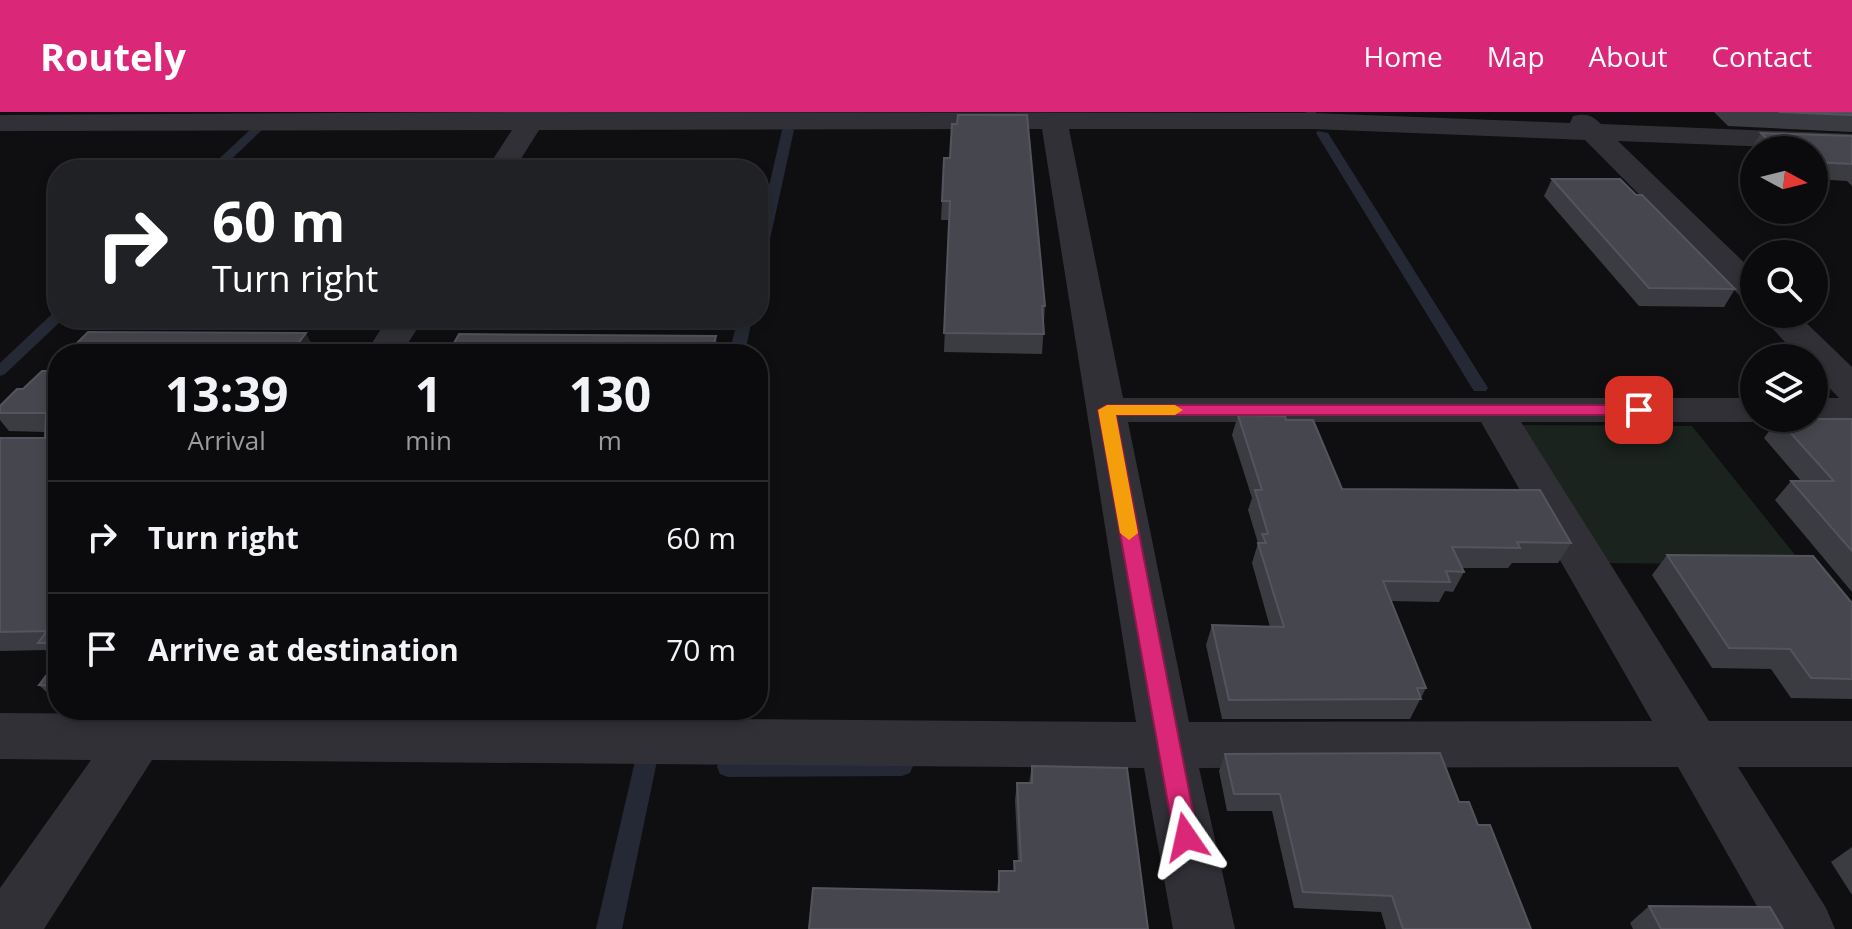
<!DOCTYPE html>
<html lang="en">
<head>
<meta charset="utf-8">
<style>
	:root { --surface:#0b0b0d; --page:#141416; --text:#f1f3f6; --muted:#9a9b9d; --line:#2b2b2e; --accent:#db2777 }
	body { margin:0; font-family:"Open Sans",sans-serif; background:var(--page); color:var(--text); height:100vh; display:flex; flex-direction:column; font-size:30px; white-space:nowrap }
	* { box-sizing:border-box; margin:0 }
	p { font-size:26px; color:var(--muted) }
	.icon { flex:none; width:44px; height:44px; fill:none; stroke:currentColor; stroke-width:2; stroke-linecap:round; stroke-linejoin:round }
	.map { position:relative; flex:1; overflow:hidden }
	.sheet { position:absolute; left:48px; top:232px; width:720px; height:376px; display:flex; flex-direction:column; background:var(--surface); border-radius:32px; box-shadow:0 4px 12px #0003,0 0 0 2px var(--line) }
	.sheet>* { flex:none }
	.guide { position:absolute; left:48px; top:48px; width:720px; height:168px; border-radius:32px; box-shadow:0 4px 12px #0003,0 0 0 2px var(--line); background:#202124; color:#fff; overflow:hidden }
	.needle { width:52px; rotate:97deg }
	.tools { position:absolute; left:1740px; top:24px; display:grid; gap:16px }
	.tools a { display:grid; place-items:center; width:88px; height:88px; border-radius:50%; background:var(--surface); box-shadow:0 4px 12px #0003,0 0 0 2px var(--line); font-size:40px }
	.pin { position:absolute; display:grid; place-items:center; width:68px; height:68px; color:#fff; margin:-34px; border-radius:16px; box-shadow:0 4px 12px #0006 }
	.me { position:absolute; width:88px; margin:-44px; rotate:349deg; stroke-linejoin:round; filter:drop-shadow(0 0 6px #0008) }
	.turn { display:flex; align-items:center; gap:28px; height:168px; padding:0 32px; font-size:36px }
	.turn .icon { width:104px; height:104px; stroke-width:2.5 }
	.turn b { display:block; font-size:56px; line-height:68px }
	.eta { display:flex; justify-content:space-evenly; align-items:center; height:136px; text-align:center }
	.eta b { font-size:48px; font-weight:700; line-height:56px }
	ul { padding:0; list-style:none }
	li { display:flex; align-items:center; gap:24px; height:112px; padding:0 32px; border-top:2px solid var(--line) }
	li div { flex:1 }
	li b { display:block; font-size:30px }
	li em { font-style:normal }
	header { display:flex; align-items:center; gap:48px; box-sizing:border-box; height:112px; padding:0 40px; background:var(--accent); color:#fff }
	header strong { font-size:38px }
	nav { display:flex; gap:44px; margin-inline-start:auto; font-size:28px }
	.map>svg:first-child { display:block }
</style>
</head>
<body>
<header>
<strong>Routely</strong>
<nav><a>Home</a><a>Map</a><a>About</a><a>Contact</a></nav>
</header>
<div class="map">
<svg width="1852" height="817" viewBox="0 0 1852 817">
	<rect width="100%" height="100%" fill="#0f0f11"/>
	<polygon fill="#1b231e" points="1521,313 1692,314 1803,453 1606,451"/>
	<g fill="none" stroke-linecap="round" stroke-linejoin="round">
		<g fill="#252935" fill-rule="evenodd">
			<polygon points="1305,0 1316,0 1316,1 1311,4"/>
			<polygon points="788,15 794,18 765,150 758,154 758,121 782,18"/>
			<polygon points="252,16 262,18 220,58 207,58"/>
			<polygon points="1318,19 1328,21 1488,276 1486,279 1474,279 1472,276 1316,21"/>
			<polygon points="58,200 58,206 63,207 5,262 0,264 0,251 53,201"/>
			<polygon points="738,206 752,206 745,242 729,242"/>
			<polygon points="646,639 654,642 657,649 622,817 596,817 635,649 638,642"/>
			<polygon points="902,644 910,647 913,654 910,661 902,664 728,665 720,662 717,655 720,648 728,645"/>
		</g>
		<g fill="#313036" fill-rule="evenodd">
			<path d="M524 0 1313 1 1570 11 1573 4C1586 1 1592 3 1601 12L1852 22V38L1618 29 1754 160V189L1742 186 1585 28 1313 17H1069L1123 286H1754V306L1768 307 1754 310H1521L1709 609H1852V655H1738L1826 796 1835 817H1770L1678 655 1199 656 1235 817H1173L1144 656 152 648 44 817H0V776L91 648 0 647V601L124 602 127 598H172L174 603 1136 610 1042 17 539 18 514 58H486L512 18 0 19V3ZM1128 310H1481L1652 609 1189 610Z"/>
			<polygon points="1759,202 1797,202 1852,255 1852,310 1814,310 1800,307 1814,306 1814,286 1839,286 1814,260 1814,246 1800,246"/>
			<polygon points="388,206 424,206 401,242 365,242"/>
		</g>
	</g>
	<g fill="#3b3b42">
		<polygon points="1714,0 1852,0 1852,20 1728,14"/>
		<polygon points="1761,21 1852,24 1852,74 1847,69 1814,67 1814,38 1754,38 1754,40 1751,37"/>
		<polygon points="944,46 1045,194 1042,242 944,240 949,108 941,108"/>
		<polygon points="1552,67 1735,177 1724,195 1639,194 1544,84"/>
		<polygon points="58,250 58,591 39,573 57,549 45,538 0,539 0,326 45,326 45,320 9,319 0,308 0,294 50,259"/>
		<polygon points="1238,303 1286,308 1342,377 1571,431 1558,451 1512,451 1508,456 1462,456 1464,460 1453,480 1445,479 1439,490 1391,489 1426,576 1410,607 1222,607 1206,533 1212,513 1270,515 1252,451 1258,431 1248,398 1252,386 1232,323"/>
		<polygon points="1778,307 1852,307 1852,480 1775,388 1791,369 1801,369 1764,326"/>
		<polygon points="1667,443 1852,491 1852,587 1791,586 1771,557 1712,556 1652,463"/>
		<polygon points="1225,642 1459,690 1478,713 1531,817 1386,817 1381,800 1294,796 1272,699 1227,699 1219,659"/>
		<polygon points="1032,654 1148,817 997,780 999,759 1013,759 1014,749 1018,749 1015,688 1017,671 1029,671"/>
		<polygon points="1852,735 1852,783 1831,750"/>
		<polygon points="1649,794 1783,817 1633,817 1630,811"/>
	</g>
	<g fill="#252529">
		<polygon points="306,221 315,239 313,242 290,242"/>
		<polygon points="716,224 719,242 711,242"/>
	</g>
	<g fill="#46464e" stroke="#54545e" stroke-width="2">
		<polygon points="1779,0 1852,0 1852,3"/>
		<polygon points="958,3 1027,3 1045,194 1042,194 1044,222 944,221 950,89 942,89 944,46 950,46 952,12 957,12"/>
		<polygon points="1761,21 1852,24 1852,52 1814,50 1814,38 1778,38"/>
		<polygon points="1552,67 1620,67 1636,83 1642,83 1735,177 1649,176"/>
		<polygon points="88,220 306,221 290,242 66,242"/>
		<polygon points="459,222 716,224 711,242 448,242"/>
		<polygon points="58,250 58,531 38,531 47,519 0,520 0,326 45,326 46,301 0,301 0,294 17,277 23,277 42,259 50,259"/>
		<polygon points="1238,303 1285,304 1286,308 1313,308 1342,377 1540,378 1571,431 1517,430 1520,436 1452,435 1464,460 1446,459 1450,470 1383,469 1426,576 1417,576 1421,587 1229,588 1212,513 1284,515 1258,431 1266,431 1262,422 1268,422 1255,378 1262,378"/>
		<polygon points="1778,307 1852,307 1852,439 1791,369 1834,369"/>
		<polygon points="1667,443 1813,444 1852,491 1852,567 1811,566 1790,537 1729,536"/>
		<polygon points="58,548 58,574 39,573"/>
		<polygon points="1440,641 1459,690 1469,690 1478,713 1490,713 1531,817 1403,817 1392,784 1303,780 1280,682 1234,682 1225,642"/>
		<polygon points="1032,654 1127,656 1148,817 809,817 813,776 999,780 999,759 1015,759 1014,749 1021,749 1017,671 1032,671"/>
		<polygon points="1649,794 1770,795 1783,817 1661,817"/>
	</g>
	<polygon fill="#db2777" stroke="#8e194d" stroke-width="2" points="1107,293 1639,293 1647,298 1639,303 1116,303 1198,725 1194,733 1186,736 1177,733 1174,725 1098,298"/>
	<polygon fill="#f59e0b" points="1107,293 1175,293 1183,298 1175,303 1116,303 1138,421 1129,428 1120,421 1098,298"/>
</svg>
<div class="tools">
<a><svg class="needle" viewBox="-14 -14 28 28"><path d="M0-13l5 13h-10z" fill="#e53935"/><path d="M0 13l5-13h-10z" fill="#9a9b9d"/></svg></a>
<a><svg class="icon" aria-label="search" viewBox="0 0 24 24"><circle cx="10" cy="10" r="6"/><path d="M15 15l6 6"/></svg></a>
<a><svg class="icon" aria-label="layers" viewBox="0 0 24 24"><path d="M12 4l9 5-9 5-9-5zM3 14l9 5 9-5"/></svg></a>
</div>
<div class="pin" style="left:1639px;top:298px;background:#d93025"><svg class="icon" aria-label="arrive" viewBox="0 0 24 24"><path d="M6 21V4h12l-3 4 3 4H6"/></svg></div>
<svg class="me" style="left:1186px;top:725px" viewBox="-20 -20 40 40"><path d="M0-17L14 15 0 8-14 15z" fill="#db2777" stroke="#fff" stroke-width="4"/></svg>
<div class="guide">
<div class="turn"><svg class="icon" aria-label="right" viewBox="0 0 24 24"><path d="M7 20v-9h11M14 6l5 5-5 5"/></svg><div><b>60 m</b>Turn right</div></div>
</div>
<section class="sheet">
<div class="eta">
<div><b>13:39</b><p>Arrival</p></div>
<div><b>1</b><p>min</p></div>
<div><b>130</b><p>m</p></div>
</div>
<ul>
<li><svg class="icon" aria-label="right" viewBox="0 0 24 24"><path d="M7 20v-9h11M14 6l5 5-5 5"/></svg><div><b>Turn right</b></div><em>60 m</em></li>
<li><svg class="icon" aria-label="arrive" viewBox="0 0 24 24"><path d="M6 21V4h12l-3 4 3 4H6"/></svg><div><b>Arrive at destination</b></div><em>70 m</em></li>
</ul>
</section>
</div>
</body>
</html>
